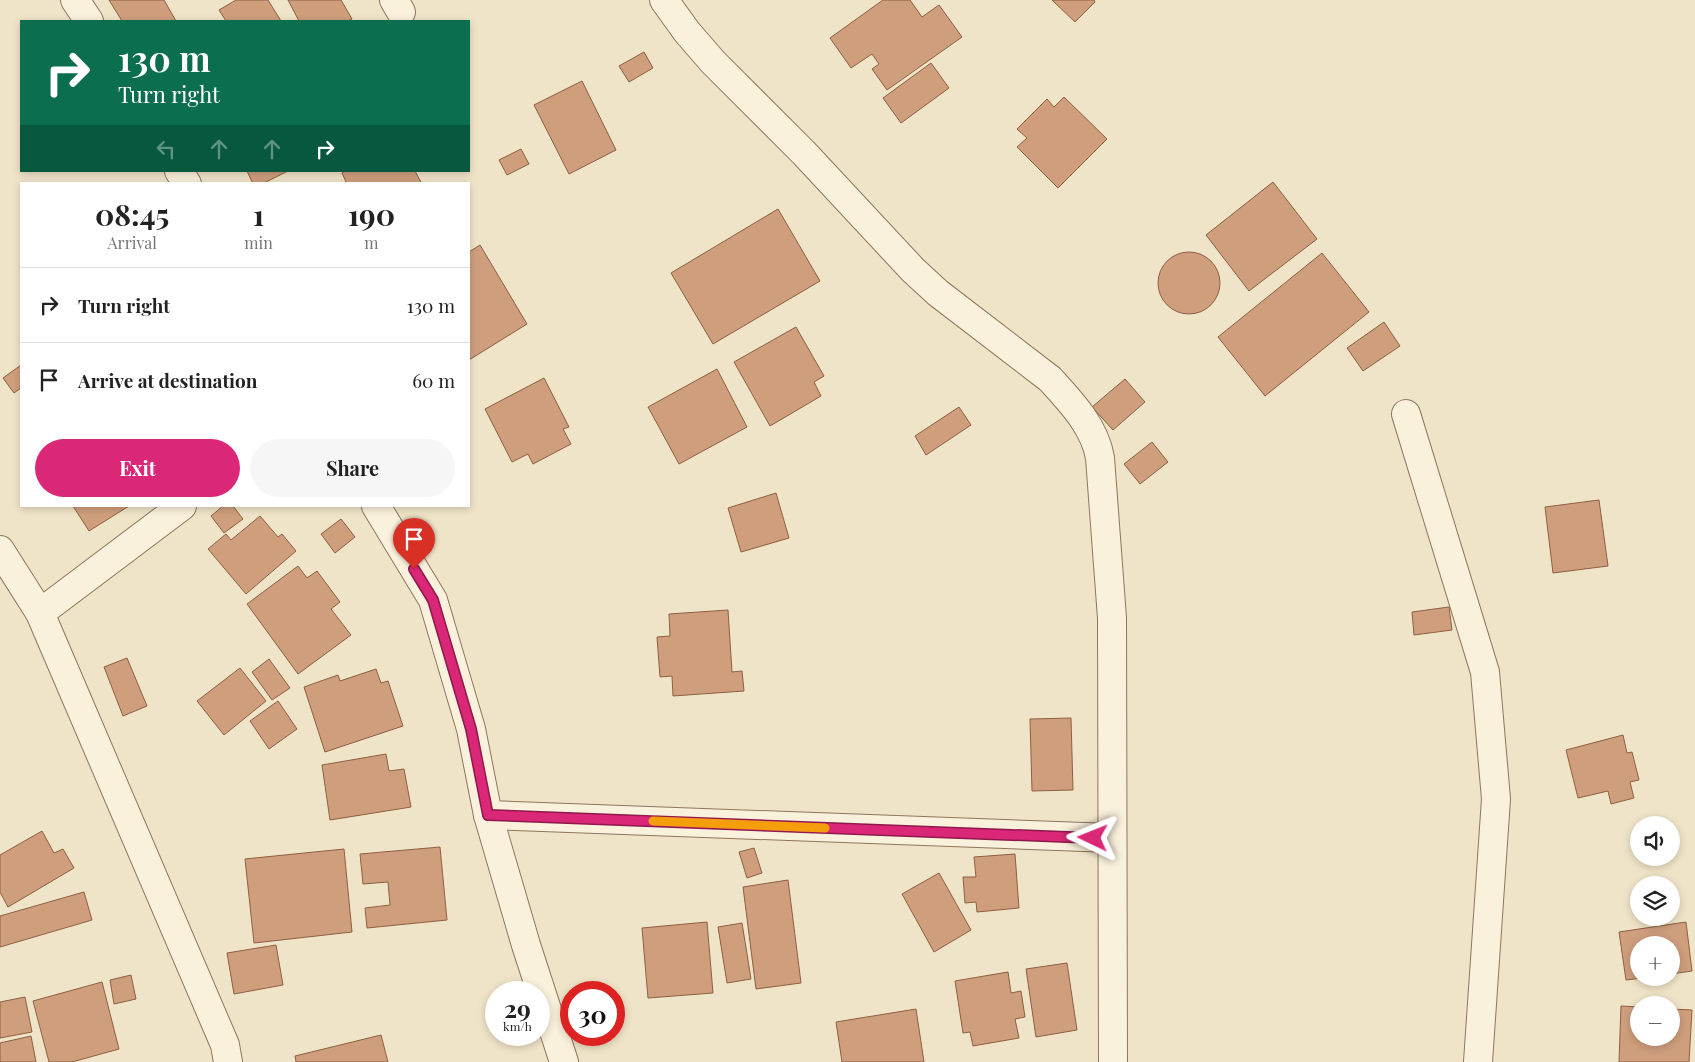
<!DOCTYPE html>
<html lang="en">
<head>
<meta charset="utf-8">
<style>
	:root { --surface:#fff; --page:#f6f6f6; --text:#222; --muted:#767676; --line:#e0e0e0; --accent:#db2777 }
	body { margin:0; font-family:"Playfair Display",serif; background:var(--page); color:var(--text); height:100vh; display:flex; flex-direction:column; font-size:19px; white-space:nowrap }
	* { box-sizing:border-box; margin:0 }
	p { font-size:16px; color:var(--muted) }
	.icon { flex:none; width:28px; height:28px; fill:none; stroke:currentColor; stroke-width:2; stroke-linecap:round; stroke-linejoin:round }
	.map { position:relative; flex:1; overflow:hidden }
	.sheet { position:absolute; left:20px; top:182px; width:450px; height:325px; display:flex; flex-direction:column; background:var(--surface); border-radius:0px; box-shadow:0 2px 8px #0003 }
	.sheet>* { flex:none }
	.hud { position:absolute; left:20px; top:20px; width:450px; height:152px; border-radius:0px; box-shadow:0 2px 8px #0003; background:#0b6e4f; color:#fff; overflow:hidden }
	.buttons { position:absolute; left:1630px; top:816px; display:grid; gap:10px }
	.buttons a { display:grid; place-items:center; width:50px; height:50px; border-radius:50%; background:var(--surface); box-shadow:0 2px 8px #0003; font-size:25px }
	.speed { position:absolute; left:485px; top:981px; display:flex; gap:10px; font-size:25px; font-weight:700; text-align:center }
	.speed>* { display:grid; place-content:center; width:65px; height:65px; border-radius:50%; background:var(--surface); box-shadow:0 2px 8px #0003; line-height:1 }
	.speed small { font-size:12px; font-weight:400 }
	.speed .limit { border:8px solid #d22; background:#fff; color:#111 }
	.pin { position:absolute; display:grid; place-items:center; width:42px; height:42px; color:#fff; margin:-51px -21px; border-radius:50% 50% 50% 0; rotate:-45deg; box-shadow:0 0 5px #0007 }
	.pin .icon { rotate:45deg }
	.me { position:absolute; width:55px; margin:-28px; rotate:272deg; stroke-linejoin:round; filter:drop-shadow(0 0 4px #0008) }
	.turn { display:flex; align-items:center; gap:18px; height:105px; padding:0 15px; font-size:22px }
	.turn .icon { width:65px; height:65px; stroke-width:2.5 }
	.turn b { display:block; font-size:35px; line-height:42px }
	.lanes { display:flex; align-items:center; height:48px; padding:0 15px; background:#0003; justify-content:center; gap:25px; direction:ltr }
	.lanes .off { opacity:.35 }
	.eta { display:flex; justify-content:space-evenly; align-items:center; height:85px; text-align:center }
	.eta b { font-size:30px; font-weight:700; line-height:35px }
	.action { display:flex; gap:10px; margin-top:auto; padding:10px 15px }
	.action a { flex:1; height:58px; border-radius:30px; background:var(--accent); color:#fff; font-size:20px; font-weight:700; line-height:58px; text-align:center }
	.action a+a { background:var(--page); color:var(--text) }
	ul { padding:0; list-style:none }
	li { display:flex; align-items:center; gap:15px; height:75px; padding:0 15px; border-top:1px solid var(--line) }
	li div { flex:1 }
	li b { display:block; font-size:19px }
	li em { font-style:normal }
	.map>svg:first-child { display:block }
</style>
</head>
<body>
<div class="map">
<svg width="1695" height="1062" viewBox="0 0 1695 1062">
	<rect width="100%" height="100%" fill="#f0e4c8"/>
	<g fill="#cf9f7d" stroke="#8d5f41">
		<polygon points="109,0 164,0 176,21 122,21"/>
		<polygon points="236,0 268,0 281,21 226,21 219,10"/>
		<polygon points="288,0 341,0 352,19 348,21 299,21"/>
		<polygon points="883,0 910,0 922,17 939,5 962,37 887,90 872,69 879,64 872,54 851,68 830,38"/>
		<polygon points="1052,0 1094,0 1095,2 1075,22"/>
		<polygon points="644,52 653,68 629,82 619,66"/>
		<polygon points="931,63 949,88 901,123 883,98"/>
		<polygon points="582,81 616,150 569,174 534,105"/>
		<polygon points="1064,97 1107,139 1058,188 1017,147 1027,138 1017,129 1047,99 1054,107"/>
		<polygon points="521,149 529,164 507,175 499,160"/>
		<polygon points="247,171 288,171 262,184 253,184"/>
		<polygon points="345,171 415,171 422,184 347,184 342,173"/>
		<polygon points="1273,182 1317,239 1249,291 1206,235"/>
		<polygon points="778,209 820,281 713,344 671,273"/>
		<polygon points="480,245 527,324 469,360 469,252"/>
		<circle cx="1189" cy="283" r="31"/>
		<polygon points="1322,253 1369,312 1265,396 1218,337"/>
		<polygon points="1384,322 1400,346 1363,371 1347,348"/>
		<polygon points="796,327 824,376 814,382 821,396 770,426 734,362"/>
		<polygon points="21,365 21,388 14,393 3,378"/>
		<polygon points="717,369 747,427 679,464 648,407"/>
		<polygon points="544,378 569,427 563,429 571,444 533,464 528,454 512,462 485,409"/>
		<polygon points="1125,379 1145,402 1113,430 1092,407"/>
		<polygon points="959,407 971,425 926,455 915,436"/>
		<polygon points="1152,442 1168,462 1140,484 1124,464"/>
		<polygon points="776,493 789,538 741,552 728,508"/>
		<polygon points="1599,500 1608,566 1553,573 1545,507"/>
		<polygon points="73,506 129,506 89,531"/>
		<polygon points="223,506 233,506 243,519 224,533 211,516"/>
		<polygon points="260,516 278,537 282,534 296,551 246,594 208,549 226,534 231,540"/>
		<polygon points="341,519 355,537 335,553 321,534"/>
		<polygon points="298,566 307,578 317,571 340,602 331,609 351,635 298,674 247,604"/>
		<polygon points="1449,607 1452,630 1414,635 1412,612"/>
		<polygon points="728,610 732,672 742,671 744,691 673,696 672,676 660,677 657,637 670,636 669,614"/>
		<polygon points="127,658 147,706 123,716 104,667"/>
		<polygon points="269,659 290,688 272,700 252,672"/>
		<polygon points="240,668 266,701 224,735 197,701"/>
		<polygon points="376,669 381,683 388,681 403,726 325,752 304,687 338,675 340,681"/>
		<polygon points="278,701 297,729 269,749 250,721"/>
		<polygon points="1071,718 1073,790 1032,791 1030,719"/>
		<polygon points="1623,735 1627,753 1632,752 1639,780 1630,782 1634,798 1611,804 1608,791 1578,798 1566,750"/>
		<polygon points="386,754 389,771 404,769 411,807 330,820 322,765"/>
		<polygon points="42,831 54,853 63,849 74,868 8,907 0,892 0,855"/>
		<polygon points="440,847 447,920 367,928 365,908 390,905 388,882 363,884 360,854"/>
		<polygon points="754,848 762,873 747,878 739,852"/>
		<polygon points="344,849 352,932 254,943 245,859"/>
		<polygon points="1015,854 1019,908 977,912 976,902 965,903 963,877 976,877 974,857"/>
		<polygon points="939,873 971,930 934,952 902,894"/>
		<polygon points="788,880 801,983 756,989 743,887"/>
		<polygon points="84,892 92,920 0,947 0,916"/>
		<polygon points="707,922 713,993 648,998 642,928"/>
		<polygon points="1686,922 1692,971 1671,974 1671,945 1639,945 1639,978 1643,978 1626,980 1619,932"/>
		<polygon points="742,923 751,979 727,983 718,927"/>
		<polygon points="276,945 283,985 234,994 227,953"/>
		<polygon points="1067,963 1077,1030 1036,1037 1026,969"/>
		<polygon points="1008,972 1011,993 1021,991 1025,1017 1015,1019 1019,1038 973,1046 970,1032 963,1033 955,981"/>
		<polygon points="131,975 136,999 114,1004 110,980"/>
		<polygon points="102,982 119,1049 72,1062 49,1062 33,1001"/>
		<polygon points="25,997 32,1032 0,1038 0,1002"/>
		<polygon points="1621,1006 1639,1007 1639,1038 1671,1038 1671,1009 1692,1010 1689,1062 1619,1062"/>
		<polygon points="916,1009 924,1062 842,1062 836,1022"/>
		<polygon points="381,1035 388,1062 296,1062 295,1056"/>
		<polygon points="31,1036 36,1062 0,1062 0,1043"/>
	</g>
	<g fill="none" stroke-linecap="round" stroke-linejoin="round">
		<defs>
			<g id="minor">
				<polyline points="75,0 89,21"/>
				<polyline points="394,0 401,12"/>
				<path d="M664 0 687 32 713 62 804 153 913 270 938 293 1050 379C1071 402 1095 427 1100 458L1112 618 1113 1062"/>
				<polyline points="179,171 187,184"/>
				<polyline points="1406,414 1485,672 1496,799 1478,1062"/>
				<polyline points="376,506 433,600 471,729 488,815 526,945 564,1062"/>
				<polyline points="0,550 40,613 225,1045 228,1062"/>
				<polyline points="40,613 182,506"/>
				<polyline points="488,815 1112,838"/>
			</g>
		</defs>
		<use href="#minor" stroke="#8d765c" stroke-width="30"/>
		<use href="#minor" stroke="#faf1dc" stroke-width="28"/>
	</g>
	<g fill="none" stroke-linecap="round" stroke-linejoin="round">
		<defs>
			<polyline id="route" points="414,569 433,600 471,729 488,815 1093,838"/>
		</defs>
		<use href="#route" stroke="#8e194d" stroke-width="12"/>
		<use href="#route" stroke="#db2777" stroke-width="9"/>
		<polyline stroke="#f59e0b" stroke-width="9" points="653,821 825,828"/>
	</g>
</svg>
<div class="buttons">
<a><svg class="icon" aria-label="sound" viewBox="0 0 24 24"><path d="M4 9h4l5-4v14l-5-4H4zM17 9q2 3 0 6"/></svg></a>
<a><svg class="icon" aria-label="layers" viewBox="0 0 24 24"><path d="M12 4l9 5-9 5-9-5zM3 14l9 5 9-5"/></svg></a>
<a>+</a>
<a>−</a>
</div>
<div class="speed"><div>29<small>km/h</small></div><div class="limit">30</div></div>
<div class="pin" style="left:414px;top:569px;background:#d93025"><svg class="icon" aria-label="arrive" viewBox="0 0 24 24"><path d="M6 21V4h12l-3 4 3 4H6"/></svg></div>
<svg class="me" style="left:1093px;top:838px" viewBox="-20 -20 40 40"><path d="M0-17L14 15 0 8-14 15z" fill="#db2777" stroke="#fff" stroke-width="4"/></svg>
<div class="hud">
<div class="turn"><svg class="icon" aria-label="right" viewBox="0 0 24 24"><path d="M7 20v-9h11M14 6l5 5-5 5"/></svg><div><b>130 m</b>Turn right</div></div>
<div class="lanes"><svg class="icon off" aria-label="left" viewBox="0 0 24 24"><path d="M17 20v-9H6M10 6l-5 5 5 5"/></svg><svg class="icon off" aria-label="ahead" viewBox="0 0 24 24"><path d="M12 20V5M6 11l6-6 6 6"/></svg><svg class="icon off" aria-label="ahead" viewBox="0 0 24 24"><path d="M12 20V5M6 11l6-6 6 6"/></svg><svg class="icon" aria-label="right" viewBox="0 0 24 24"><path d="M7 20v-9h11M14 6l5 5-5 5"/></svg></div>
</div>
<section class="sheet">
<div class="eta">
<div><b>08:45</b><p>Arrival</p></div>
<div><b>1</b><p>min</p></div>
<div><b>190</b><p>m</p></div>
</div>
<ul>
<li><svg class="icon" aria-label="right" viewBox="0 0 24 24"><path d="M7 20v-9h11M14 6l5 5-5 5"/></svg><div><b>Turn right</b></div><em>130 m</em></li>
<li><svg class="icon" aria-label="arrive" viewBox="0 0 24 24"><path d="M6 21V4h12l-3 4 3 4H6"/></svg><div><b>Arrive at destination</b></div><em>60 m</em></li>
</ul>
<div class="action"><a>Exit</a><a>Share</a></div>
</section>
</div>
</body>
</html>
